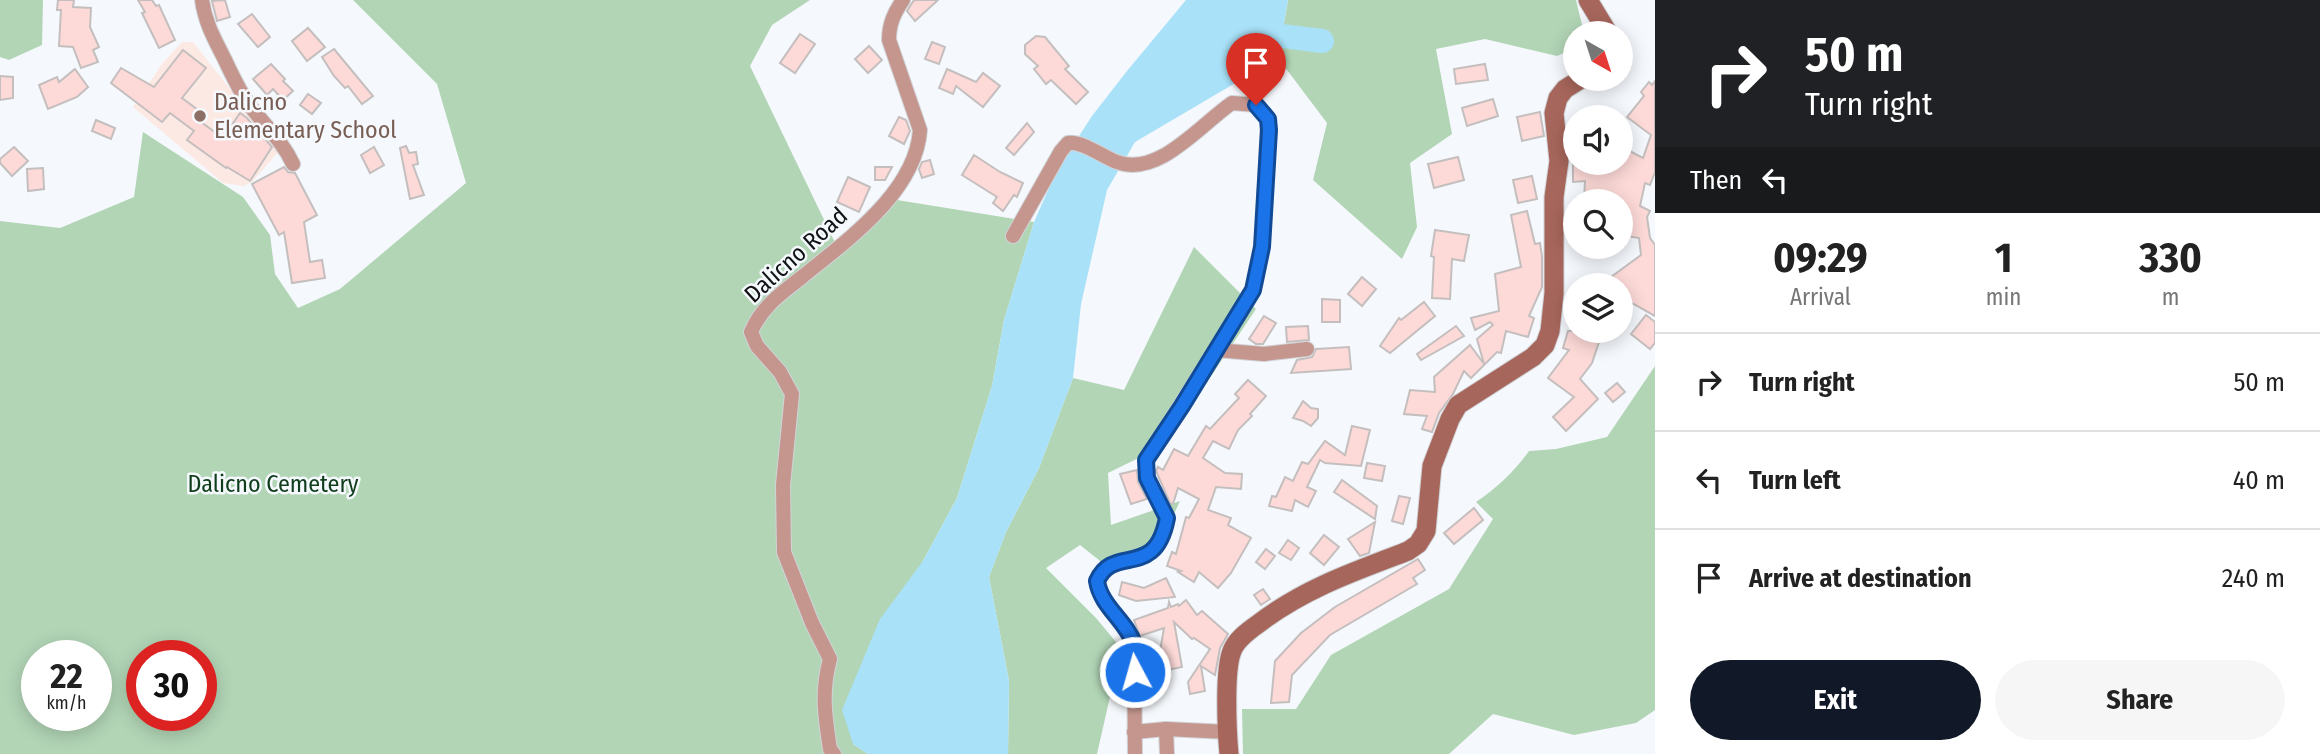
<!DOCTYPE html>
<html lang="en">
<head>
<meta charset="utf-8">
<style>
	:root { --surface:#fff; --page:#f6f6f6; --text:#222; --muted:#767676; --line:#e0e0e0; --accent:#111827 }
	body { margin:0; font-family:"Fira Sans Condensed",sans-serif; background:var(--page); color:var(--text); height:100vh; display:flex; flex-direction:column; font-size:26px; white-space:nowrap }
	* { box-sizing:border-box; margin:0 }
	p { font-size:23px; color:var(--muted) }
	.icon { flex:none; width:38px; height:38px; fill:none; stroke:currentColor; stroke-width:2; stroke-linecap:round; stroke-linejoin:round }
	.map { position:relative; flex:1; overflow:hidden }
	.sheet { display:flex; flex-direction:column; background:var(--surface); width:665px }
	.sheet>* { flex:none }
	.top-card { background:#202124; color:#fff; overflow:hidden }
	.needle { width:46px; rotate:141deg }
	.controls { position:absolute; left:1563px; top:21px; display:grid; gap:14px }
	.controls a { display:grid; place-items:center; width:70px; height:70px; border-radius:50%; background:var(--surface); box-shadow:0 4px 18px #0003; font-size:35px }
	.speed { position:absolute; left:21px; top:640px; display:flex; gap:14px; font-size:35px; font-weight:700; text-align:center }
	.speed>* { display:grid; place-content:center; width:91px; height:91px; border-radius:50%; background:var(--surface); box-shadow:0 4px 18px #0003; line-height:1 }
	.speed small { font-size:18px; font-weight:400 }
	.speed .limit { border:10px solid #d22; background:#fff; color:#111 }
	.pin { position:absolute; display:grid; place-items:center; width:60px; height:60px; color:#fff; margin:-72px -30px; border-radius:50% 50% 50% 0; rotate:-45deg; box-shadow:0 0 7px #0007 }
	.pin .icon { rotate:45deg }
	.me { position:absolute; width:77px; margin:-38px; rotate:354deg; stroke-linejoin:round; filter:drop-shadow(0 0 5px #0008) }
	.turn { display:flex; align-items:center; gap:24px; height:147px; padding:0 35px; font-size:32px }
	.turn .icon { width:91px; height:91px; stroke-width:2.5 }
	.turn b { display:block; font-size:49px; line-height:60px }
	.then { display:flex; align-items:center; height:66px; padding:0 35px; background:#0003; gap:14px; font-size:26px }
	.eta { display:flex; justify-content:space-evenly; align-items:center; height:119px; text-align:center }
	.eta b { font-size:42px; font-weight:700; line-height:49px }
	.primary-button { display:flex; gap:14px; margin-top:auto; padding:14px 35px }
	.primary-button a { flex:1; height:80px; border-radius:42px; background:var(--accent); color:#fff; font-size:28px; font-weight:700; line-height:80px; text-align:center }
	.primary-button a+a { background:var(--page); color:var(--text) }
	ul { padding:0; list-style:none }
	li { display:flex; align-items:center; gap:21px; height:98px; padding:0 35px; border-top:2px solid var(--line) }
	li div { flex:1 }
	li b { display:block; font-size:26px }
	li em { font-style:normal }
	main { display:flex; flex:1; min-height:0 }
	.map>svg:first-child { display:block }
</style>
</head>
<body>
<main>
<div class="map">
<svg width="1655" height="754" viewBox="0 0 1655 754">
	<rect width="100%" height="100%" fill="#f5f8fc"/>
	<polygon fill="#fde9e3" points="182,42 193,42 279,151 253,181 244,186 223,183 133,107 162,64"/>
	<g fill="#b2d5b6" fill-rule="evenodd">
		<polygon points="0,0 43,0 42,45 9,60 0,57"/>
		<path d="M353 0H810L772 25 750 66 841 255 897 200 1034 222 1004 320 992 386 957 498 923 561 853 744 868 754H0V221L60 228 134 197 143 132 243 197 270 235 275 274 298 308 340 289 466 183 437 84ZM37 656H96V716H37ZM142 656H201V716H142Z"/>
		<polygon points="1288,0 1576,0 1584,33 1575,33 1575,48 1557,56 1485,39 1436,49 1452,134 1410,163 1417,227 1402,259 1313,180 1327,123 1278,58"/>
		<polygon points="1194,247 1256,309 1165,445 1108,473 1111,525 1180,501 1157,551 1104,564 1080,545 1046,568 1096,618 1121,648 1097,754 1008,754 1009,681 989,577 1006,532 1039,468 1073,378 1124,390"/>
		<path d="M1655 366V710L1636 723 1574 735 1493 714 1449 754H1243L1242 709H1296L1331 655 1449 589 1493 519 1476 502C1497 488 1514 472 1529 451L1556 449 1607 437Z"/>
	</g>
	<polygon fill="#a9e1f8" points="1186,0 1288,0 1278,58 1135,142 1107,190 1081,304 1073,378 1039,468 1006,532 989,577 1009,681 1008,754 868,754 853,744 842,710 880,619 923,561 957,498 992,386 1004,320 1034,222 1057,170 1092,116 1127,71"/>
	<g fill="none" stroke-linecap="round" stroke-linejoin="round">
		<polyline stroke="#a9e1f8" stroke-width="24" points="1250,32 1322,41"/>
	</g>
	<g fill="#fddad8" stroke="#c4bfbe" stroke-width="2">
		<polygon points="58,0 74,0 73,7 91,8 90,27 99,47 93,50 98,62 81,68 73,47 59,46 61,10 57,10"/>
		<polygon points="138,0 152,0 156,6 159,5 175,40 159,48 142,13 145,12"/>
		<polygon points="225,0 230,17 217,21 212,1"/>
		<polygon points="914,0 938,0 915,21 907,11"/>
		<polygon points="252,14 270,37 258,47 238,24"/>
		<polygon points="308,28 325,47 307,61 292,41"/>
		<polygon points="800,34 815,44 795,73 780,63"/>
		<polygon points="1036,36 1045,37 1069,66 1065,69 1088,92 1076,104 1051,80 1046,84 1034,69 1038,66 1025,54 1025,45"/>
		<polygon points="932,42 945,47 939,64 925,59"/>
		<polygon points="869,46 882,60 868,73 855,59"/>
		<polygon points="334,49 373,96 362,104 348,86 345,88 334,76 322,57"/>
		<polygon points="183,50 206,68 182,98 202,113 197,119 223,138 240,113 247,118 272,147 250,181 227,167 226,168 187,140 194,131 170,113 162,122 111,83 121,68 154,87"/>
		<polygon points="271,64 285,79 283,81 293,91 283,100 273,89 267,95 253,79"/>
		<polygon points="1485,64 1488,80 1456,84 1454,69"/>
		<polygon points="75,69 88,87 77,97 48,109 39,85 57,77 59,82"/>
		<polygon points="947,69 976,82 983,73 1000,86 983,107 956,86 953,94 939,88"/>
		<polygon points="0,76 13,77 13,98 0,100"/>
		<polygon points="1655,81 1655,172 1650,185 1645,183 1640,206 1650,211 1647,217 1650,238 1655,245 1655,316 1630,302 1620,309 1620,285 1600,285 1641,255 1639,238 1620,235 1620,201 1584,201 1585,181 1573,182 1573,163 1620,163 1620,146 1643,158 1651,135 1627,117 1644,96 1641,92 1649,82 1652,85"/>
		<polygon points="308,94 321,103 312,114 300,105"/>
		<polygon points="1493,99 1498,116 1467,126 1462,108"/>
		<polygon points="1540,112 1544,136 1522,141 1517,117"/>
		<polygon points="899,117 906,120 910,131 904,144 889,136"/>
		<polygon points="96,120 115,128 111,139 92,131"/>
		<polygon points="1027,123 1034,132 1014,155 1006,148"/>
		<polygon points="406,146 409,153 416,152 418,164 413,165 424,195 410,199 400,148"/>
		<polygon points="14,147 28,161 12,176 0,163 0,159"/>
		<polygon points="374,147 384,165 370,173 361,155"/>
		<polygon points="974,155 1000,172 1023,183 1017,197 1014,195 1003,211 993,203 997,197 962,175"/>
		<polygon points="1458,157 1464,180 1434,188 1428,164"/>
		<polygon points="930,160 934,174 922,178 919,169 922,162"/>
		<polygon points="284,167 288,172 295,173 317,215 304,222 310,262 322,260 325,278 292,283 284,232 279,235 252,184"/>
		<polygon points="875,167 892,167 885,180 875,180"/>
		<polygon points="43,168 44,189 28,191 27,169"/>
		<polygon points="1532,176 1537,199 1518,203 1513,180"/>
		<polygon points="848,177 870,187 859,212 837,202"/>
		<polygon points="1527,211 1535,244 1540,243 1542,256 1542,287 1529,316 1534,318 1528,337 1506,331 1501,353 1497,352 1471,378 1464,371 1453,394 1439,413 1432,432 1422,429 1427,416 1404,414 1410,390 1435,392 1434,377 1470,345 1484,364 1477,339 1493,325 1490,322 1475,330 1471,318 1499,311 1495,274 1521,267 1511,215"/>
		<polygon points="1435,230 1469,235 1464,261 1452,259 1450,299 1432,298 1434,257 1431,256"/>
		<polygon points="1362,277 1376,289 1362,306 1348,294"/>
		<polygon points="1322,299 1340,300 1340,322 1322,322"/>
		<polygon points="1424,302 1435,316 1390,353 1380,346 1399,318 1401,320"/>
		<polygon points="1646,315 1655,322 1655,343 1650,349 1631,334"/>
		<polygon points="1264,316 1276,323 1263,344 1256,344 1249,339"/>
		<polygon points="1308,326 1309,340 1287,342 1286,327"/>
		<polygon points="1456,326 1464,336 1421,360 1417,354"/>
		<polygon points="1568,331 1596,331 1602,333 1592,363 1580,379 1598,399 1566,431 1553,417 1574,397 1548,378 1569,350 1563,348"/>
		<polygon points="1349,347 1351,369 1291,373 1297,360 1312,357 1316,349"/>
		<polygon points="1248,380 1266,396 1250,414 1252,416 1238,430 1229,449 1213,441 1203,458 1225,473 1242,474 1241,489 1216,487 1208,510 1231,518 1228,525 1251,538 1231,573 1218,588 1199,572 1194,582 1178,572 1181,571 1167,566 1172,552 1176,554 1186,517 1189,518 1199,499 1178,488 1173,504 1170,503 1156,471 1158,467 1163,470 1174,449 1188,456 1206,426 1210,429 1239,398 1235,394"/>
		<polygon points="1617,383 1625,392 1613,402 1605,393"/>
		<polygon points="1303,401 1311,408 1318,409 1318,418 1311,426 1303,421 1293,418"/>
		<polygon points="1352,426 1370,430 1361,466 1325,463 1320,460 1307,487 1316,491 1308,507 1295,500 1292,511 1269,506 1272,496 1276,497 1285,477 1293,481 1302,462 1308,464 1325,441 1345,455"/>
		<polygon points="1367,463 1385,466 1382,481 1364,478"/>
		<polygon points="1137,470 1138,482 1147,499 1131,504 1120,474"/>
		<polygon points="1342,480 1377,506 1375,519 1334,492"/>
		<polygon points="1399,496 1410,498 1403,524 1392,521"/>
		<polygon points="1474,508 1483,520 1454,544 1444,533"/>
		<polygon points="1375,522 1369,553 1360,556 1348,539"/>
		<polygon points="1324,535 1339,547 1324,565 1310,553"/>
		<polygon points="1288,540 1299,548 1291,560 1279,553"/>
		<polygon points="1266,549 1275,556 1265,569 1256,562"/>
		<polygon points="1418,559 1425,570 1413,578 1417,584 1330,635 1292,675 1289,702 1271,703 1275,661 1301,633 1335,607"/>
		<polygon points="1166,578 1175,597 1136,601 1119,595 1122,582 1144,588"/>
		<polygon points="1263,589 1270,599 1261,605 1254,595"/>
		<polygon points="1186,600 1197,615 1202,611 1228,634 1220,648 1215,675 1201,666 1205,691 1190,694 1188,682 1210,649 1194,638 1192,639 1174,622 1182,667 1162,671 1159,657 1164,628 1140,636 1134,620 1168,608 1169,602 1171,607 1178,604 1179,606"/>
	</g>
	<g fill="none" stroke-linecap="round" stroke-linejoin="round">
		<defs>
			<g id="minor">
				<path d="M202 0C205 23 215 40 225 60 232 75 239 90 248 103 263 124 282 140 293 164"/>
				<path d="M1013 236 1061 151 1068 143C1083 141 1103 157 1117 162 1158 178 1201 124 1232 103L1256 105 1268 119 1262 247 1253 290 1146 460 1147 478 1167 518C1154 582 1113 543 1097 581 1101 607 1125 623 1134 646L1135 754"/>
				<polyline points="1216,350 1264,354 1307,349"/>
				<polyline points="1166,729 1167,754"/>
				<polyline points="1134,732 1166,729 1228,732"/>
				<path d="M834 754 830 749C825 716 821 692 830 659L812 623 784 552 783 485 792 394 780 372 757 346 751 332C762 306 781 294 802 277 846 241 916 192 920 130L889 40C889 24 894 13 903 0"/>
			</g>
			<g id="secondary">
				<polyline points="1588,0 1608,33"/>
				<path d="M1229 754C1227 732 1224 670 1232 651 1236 640 1248 631 1258 624 1303 589 1355 571 1408 551L1418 544 1426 531 1432 466 1450 419 1458 405 1533 357 1545 345 1550 331 1554 293V197L1559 161 1554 113 1558 98 1565 89 1581 79"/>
			</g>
		</defs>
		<use href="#minor" stroke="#d1d3d7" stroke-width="16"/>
		<use href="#secondary" stroke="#d1d3d7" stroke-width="21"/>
		<use href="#minor" stroke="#c4968e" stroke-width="14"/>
		<use href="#secondary" stroke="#a7665b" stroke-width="19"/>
	</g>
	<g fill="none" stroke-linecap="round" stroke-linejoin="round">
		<defs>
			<path id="route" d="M1135 672C1135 663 1136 653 1134 644 1126 620 1101 607 1097 581 1114 543 1155 581 1167 518L1147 478 1146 460 1182 406 1253 290 1262 247 1269 130 1268 119 1256 105"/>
		</defs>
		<use href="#route" stroke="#114b97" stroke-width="18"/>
		<use href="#route" stroke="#1a73e8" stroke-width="12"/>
	</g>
	<circle fill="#8d6e63" stroke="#f5f8fc" stroke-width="2.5" cx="200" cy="116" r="7"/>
	<g text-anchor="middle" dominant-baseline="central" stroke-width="5" stroke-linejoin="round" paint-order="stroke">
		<g font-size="24" fill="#785e54" stroke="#f5f8fc" text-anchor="start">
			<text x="214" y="102">Dalicno<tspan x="214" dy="28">Elementary School</tspan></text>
		</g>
		<g font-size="24" fill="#111213" stroke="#f5f8fc">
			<text transform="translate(796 255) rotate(-42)">Dalicno Road</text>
		</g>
		<g font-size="24" fill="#103e1c" stroke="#f5f8fc">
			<text x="273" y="484">Dalicno Cemetery</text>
		</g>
	</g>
</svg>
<div class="controls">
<a><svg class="needle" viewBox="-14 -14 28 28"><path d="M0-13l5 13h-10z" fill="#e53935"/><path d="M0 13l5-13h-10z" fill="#767676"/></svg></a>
<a><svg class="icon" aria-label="sound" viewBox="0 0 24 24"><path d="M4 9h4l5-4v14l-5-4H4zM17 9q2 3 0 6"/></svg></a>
<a><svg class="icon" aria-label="search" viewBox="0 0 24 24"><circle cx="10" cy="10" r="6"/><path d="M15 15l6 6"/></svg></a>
<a><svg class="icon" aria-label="layers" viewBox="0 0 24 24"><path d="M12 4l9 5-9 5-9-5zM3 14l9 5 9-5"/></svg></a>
</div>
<div class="speed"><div>22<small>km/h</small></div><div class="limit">30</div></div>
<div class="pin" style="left:1256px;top:105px;background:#d93025"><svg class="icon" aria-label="arrive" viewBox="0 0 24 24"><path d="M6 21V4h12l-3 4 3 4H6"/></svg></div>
<svg class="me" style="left:1135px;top:672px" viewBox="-20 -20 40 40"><circle r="17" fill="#1a73e8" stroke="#fff" stroke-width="3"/><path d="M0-11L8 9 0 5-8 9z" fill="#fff"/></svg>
</div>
<section class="sheet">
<div class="top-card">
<div class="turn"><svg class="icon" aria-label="right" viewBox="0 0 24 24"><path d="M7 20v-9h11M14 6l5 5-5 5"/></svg><div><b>50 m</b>Turn right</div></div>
<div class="then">Then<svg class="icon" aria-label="left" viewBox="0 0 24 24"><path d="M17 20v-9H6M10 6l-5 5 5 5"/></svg></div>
</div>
<div class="eta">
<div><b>09:29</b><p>Arrival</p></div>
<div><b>1</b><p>min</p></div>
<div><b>330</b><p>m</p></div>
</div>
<ul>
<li><svg class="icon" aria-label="right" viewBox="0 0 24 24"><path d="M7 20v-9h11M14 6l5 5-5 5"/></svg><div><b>Turn right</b></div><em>50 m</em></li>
<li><svg class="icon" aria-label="left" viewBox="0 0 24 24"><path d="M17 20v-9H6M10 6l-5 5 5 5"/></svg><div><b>Turn left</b></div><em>40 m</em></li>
<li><svg class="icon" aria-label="arrive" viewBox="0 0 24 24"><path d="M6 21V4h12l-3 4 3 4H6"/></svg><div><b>Arrive at destination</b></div><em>240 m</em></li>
</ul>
<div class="primary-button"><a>Exit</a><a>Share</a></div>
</section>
</main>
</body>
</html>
